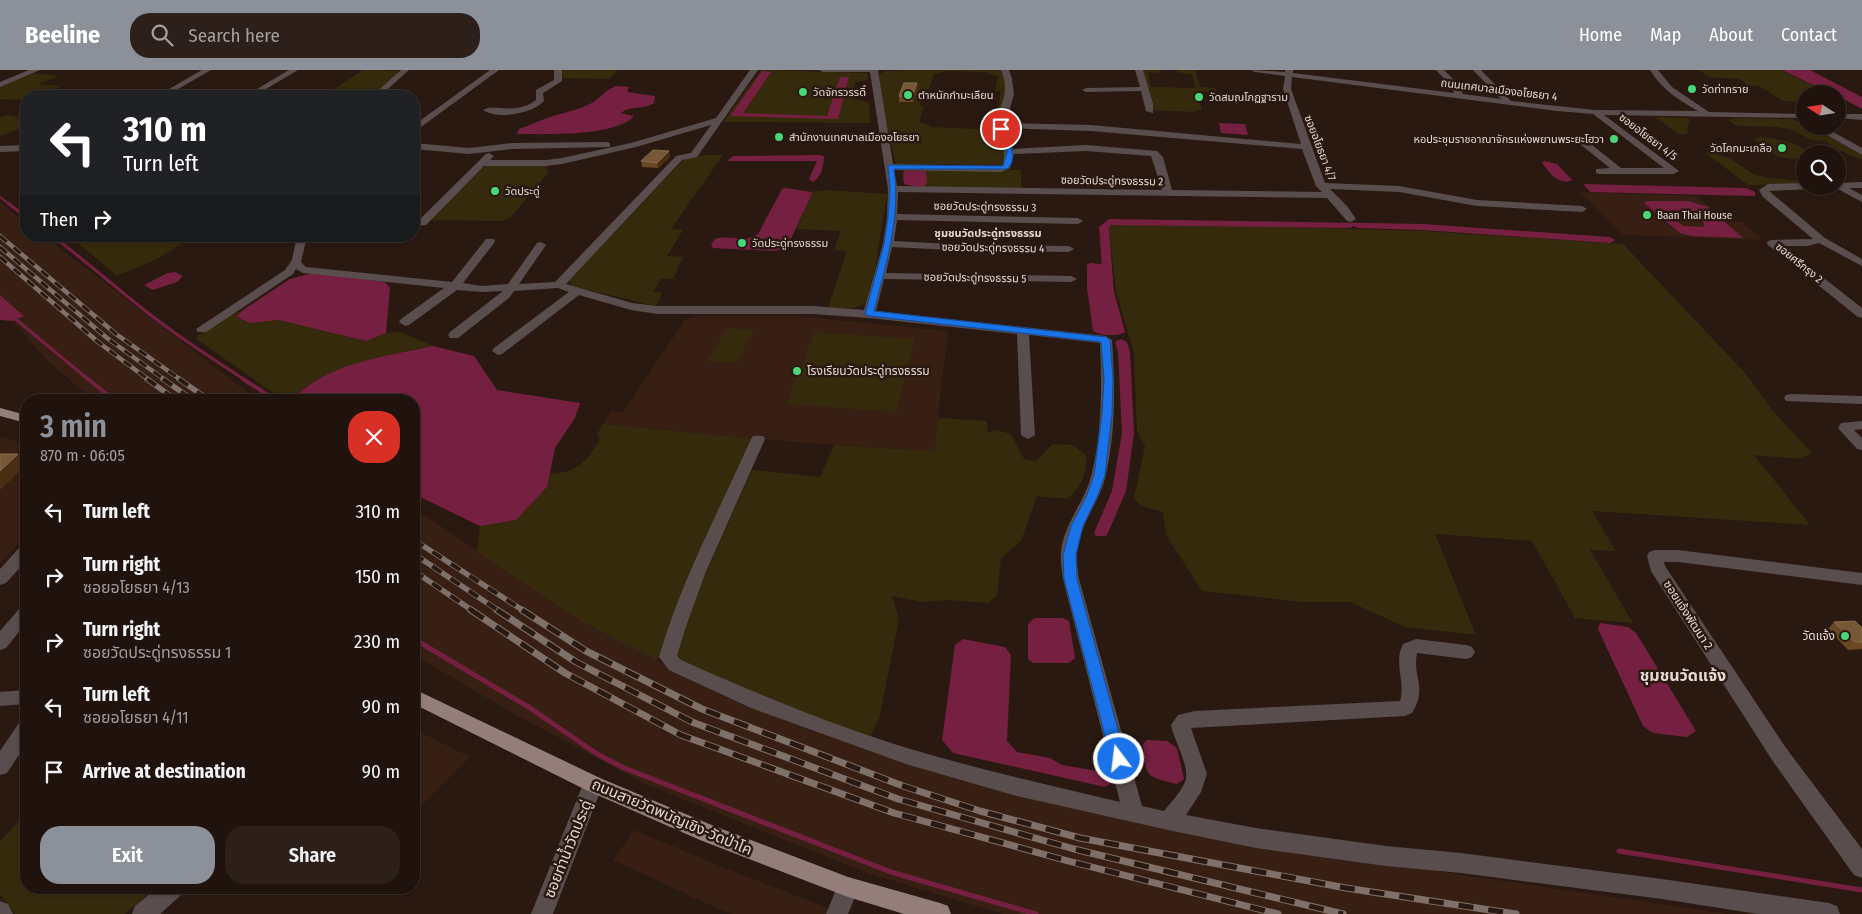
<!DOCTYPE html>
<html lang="en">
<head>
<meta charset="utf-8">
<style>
	:root { --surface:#20130d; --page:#2d201b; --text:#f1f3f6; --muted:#a29e9d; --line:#3d322e; --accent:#8c9099 }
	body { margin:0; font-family:"Fira Sans Condensed","Noto Sans Thai",sans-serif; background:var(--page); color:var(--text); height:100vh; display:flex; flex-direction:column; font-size:19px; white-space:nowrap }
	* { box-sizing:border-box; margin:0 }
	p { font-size:16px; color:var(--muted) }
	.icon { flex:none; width:28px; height:28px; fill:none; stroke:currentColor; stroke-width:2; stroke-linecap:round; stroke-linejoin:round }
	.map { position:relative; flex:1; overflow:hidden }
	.drawer { position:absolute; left:20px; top:324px; width:400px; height:500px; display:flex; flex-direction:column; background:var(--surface); border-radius:20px; box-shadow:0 1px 4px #0004,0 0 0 1px var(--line) }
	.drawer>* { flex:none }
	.top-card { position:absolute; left:20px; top:20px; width:400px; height:152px; border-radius:20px; box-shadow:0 1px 4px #0004,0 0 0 1px var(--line); background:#202124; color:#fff; overflow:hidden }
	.needle { width:32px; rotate:282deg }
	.fabs { position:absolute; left:1796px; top:15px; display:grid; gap:10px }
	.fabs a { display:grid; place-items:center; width:50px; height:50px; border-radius:50%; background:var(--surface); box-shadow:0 1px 4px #0004,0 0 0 1px var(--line); font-size:25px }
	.pin { position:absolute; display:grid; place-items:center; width:42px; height:42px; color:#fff; margin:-21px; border:2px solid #fff; border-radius:50%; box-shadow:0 1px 5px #0007 }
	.me { position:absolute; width:55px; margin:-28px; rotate:345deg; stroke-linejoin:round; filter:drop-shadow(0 0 4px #0008) }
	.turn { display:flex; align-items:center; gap:18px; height:105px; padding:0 20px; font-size:22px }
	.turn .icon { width:65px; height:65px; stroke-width:2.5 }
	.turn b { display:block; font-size:35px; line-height:42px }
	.then { display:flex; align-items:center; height:48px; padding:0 20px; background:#0003; gap:10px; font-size:19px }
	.round { display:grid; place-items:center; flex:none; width:52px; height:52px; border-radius:20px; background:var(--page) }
	.headline { display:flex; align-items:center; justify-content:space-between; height:85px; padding:0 20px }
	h1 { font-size:30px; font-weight:600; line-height:38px; color:var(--accent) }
	.cta { display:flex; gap:10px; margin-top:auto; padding:10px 20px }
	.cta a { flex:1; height:58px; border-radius:20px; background:var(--accent); color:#fff; font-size:20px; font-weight:600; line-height:58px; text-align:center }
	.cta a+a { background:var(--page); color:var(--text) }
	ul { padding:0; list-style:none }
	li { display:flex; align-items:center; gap:15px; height:65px; padding:0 20px }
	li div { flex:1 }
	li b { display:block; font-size:19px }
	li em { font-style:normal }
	header { display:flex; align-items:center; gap:30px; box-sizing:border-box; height:70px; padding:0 25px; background:var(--accent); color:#fff }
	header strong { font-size:24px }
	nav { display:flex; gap:28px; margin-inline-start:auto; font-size:18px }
	.search { width:350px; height:45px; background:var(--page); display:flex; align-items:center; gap:12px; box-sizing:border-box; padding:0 18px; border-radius:20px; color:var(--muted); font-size:19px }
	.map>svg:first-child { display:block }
</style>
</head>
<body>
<header>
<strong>Beeline</strong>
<div class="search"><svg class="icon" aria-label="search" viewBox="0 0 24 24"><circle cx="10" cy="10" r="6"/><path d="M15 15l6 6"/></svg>Search here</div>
<nav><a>Home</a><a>Map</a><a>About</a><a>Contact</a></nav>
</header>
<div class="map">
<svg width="1862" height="844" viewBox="0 0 1862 844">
	<rect width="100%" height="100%" fill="#2a1911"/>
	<g fill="#371f14">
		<polygon points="1580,122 1696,126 1727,152 1742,152 1763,170 1623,165"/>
		<polygon points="0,132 26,153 26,166 44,166 258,330 93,330 48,291 12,251 24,245 0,225"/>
		<polygon points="696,246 798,246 948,261 934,381 808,373 603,354 611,341 623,342 685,250"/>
		<polygon points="0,367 26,374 26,466 0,493"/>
		<polygon points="414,438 586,554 656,590 757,637 905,693 1387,794 1729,844 1003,844 867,803 648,715 516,645 414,585"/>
		<polygon points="414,659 470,687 414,743"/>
		<polygon points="634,760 732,801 828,838 826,844 733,844 712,836 613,790"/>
	</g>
	<g fill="#362a0d" fill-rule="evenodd">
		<polygon points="363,0 403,1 374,26 324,26"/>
		<polygon points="560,0 618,0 610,9 562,8"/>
		<polygon points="761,0 867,3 868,10 855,12 853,29 869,32 870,53 723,52"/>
		<path d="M918 0H1003L1008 12 997 55 1006 80 1005 95 896 94 883 41 879 4 886 1ZM948 1 986 2 991 5 998 6 995 21H1001L998 39H994L991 54H985V56H979L978 59 930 57V55L919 52 924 36 920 35 925 19H929L934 4Z"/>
		<polygon points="1141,0 1161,0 1161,3 1148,2 1151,17 1195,18 1192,4 1178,3 1177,0 1195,0 1200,17 1215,18 1217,22 1197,21 1202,40 1195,40 1195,42 1146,40 1143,6"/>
		<polygon points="1699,0 1780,0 1832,24 1805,24 1805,32 1783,31 1759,16 1748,15 1740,9 1709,7"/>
		<polygon points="30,3 59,6 38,14 61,16 38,26 26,26 26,30 0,29 0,16"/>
		<polygon points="6,45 26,48 26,56 0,66 0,48"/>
		<polygon points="1655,47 1687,48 1691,50 1687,57 1688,64 1678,64"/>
		<polygon points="1736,48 1791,49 1805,54 1805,56 1809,56 1862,85 1862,90 1838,80 1826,72 1810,69 1793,60 1777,57 1741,56 1733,54 1729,50"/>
		<path d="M1758 67C1779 69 1796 72 1813 84H1805V89C1778 88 1774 88 1754 69Z"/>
		<polygon points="1704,82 1717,84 1731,89 1753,104 1768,108 1805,111 1805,114 1748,115"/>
		<polygon points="705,85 723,85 671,159 683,160 667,186 683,187 673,209 661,209 653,222 662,223 656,236 572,216 569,211 684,89"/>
		<polygon points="493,94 546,96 548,103 510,148 502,151 433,150 432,147 484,97"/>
		<polygon points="929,99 1021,100 1021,119 917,117 919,100"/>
		<polygon points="825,120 887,124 875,200 865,234 853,238 828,238 847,181 834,180 841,161 796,159 812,124 811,122"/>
		<polygon points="1150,153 1424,161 1623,174 1746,304 1772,340 1812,383 1800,389 1754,385 1810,455 1592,441 1616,481 1590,480 1633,553 1575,548 1532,471 1435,464 1476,565 1405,557 1350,532 1303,532 1202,521 1166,465 1163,442 1142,436 1134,428 1145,376 1137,362 1134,283 1116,222 1109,157 1112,155"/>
		<polygon points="82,166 193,166 159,188 117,206 77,172"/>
		<path d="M243 240 237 247 250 253 279 250 366 271 386 263 400 262 433 276C384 287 328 292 292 330L272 322 195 268 228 246Z"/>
		<polygon points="727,258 754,260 736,293 707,291"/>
		<polygon points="815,262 915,269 896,342 786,334"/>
		<path d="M938 348 987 351 988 363 996 360 1011 364 1024 389 1036 391 1053 374 1073 375 1086 385C1088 402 1081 418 1067 429L1037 426 1021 471 1001 488 997 526 988 533 947 530 923 532 892 526 899 549 879 649 870 667 762 628 678 594 674 585 685 550 752 400 820 407 834 375 934 381Z"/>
		<path d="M603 354 751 368 661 586 656 590 586 554 477 482 480 456 516 450 547 417 550 404C579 402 586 392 600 369L597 364Z"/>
		<polygon points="26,743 26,818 155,818 125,844 15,844 0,824 0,772"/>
	</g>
	<g fill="#752040" fill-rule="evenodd">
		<polygon points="1782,0 1810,0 1862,27 1862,39 1838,26 1838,24 1832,24"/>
		<polygon points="762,1 771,2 743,43 827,46 840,7 849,7 838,49 730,46"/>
		<path d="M616 16 629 17 627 22 655 26 654 33C641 41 633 34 621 43L634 46C615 67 545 64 517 64L519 59 547 48 581 38 594 32 608 20Z"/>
		<polygon points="1219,53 1245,54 1248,65 1221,63"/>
		<path d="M819 85 824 86C824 96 821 107 813 112L809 109 817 91H727L733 86Z"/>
		<path d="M1544 91 1557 94 1572 110C1558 116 1550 103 1542 93Z"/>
		<polygon points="905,100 926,101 927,112 925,116 917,117 904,114 903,104"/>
		<polygon points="1583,114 1746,118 1755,122 1755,126 1590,122"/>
		<path d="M786 118 811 122 812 124 787 177 776 181 713 178 711 175 715 169C728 164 745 174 758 164L782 119Z"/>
		<path d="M1647 131H1688L1708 137 1743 168 1692 166 1680 163 1644 133ZM1673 140 1688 142 1704 153V157L1683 156 1666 142Z"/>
		<path d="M1090 193 1111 195 1114 222 1125 262C1117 267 1101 266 1093 261L1087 218V195Z"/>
		<polygon points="175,202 183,206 177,212 153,220 144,215 168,203"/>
		<polygon points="312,203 385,212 390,218 386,263 366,271 279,250 250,253 237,247 243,240 290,209"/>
		<polygon points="0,225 24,246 12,251 0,250"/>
		<path d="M433 276 474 286 497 320 580 333 575 348 555 378 547 417 516 450 480 456 414 424V330H292C328 292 384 287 433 276Z"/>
		<polygon points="1034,548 1063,548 1069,551 1075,588 1069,593 1033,593 1028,589 1028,554"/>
		<polygon points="1600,553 1628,557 1636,563 1696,661 1687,667 1653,663 1643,656 1598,559"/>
		<polygon points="963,569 1005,577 1011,585 1007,671 1017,682 1050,688 1062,695 1103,702 1110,706 1110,714 1105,717 953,683 942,670 955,575"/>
		<path d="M1147 670 1167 671 1177 678 1184 709 1177 714C1144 706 1146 707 1143 674Z"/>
	</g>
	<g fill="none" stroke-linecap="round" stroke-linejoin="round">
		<polyline stroke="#752040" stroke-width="2" points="0,127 9,134"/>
		<g stroke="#752040" stroke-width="3">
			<polyline points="8,133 26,147"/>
			<path d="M53 166C80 187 106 209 133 231 168 260 207 285 245 310"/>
			<polyline points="61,172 71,166"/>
			<polyline points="13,247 89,310"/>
		</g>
		<g stroke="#752040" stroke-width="4">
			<polyline points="88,309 114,330"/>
			<polyline points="243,309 276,330"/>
		</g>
		<g stroke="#752040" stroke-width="5">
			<polyline points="414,569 530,638 597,684 624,698 891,802 1036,844"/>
			<polyline points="1619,781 1862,820"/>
		</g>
		<g fill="#752040" fill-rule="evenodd">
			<polygon points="1109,149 1423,154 1610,167 1615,170 1610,173 1423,160 1358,158 1354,156 1350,158 1111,155 1109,158 1113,211 1108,214 1103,211 1099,157"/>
			<polygon points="1121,269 1127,272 1130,282 1134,363 1126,421 1108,463 1106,466 1096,466 1094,463 1112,421 1122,363 1118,282 1115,272"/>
		</g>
		<g fill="#594e4d" fill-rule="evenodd">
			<polygon points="29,0 40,0 0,17 0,12"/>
			<polygon points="202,0 211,0 166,26 157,26"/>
			<polygon points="289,0 298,0 254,26 245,26"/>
			<polygon points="401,0 409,0 380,26 372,26"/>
			<polygon points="490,0 499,0 414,62 414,55"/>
			<path d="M554 0H562V11L543 23 544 31C532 44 497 50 483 40 493 33 516 46 536 30V20L554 10Z"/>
			<path d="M750 0H758L697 87 682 90 566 214 632 233 657 236H813L864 240 883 174 887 147 888 119 870 2H823L819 0H878L893 94 999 96 1003 95C1007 75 999 77 997 61 994 37 1013 29 1001 0H1009L1012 9 1014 24 1006 53 1091 55 1301 74 1283 19 1285 6 1255 2 1251 0 1285 2V0H1293V3L1454 23 1451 16 1436 0H1444L1457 13 1463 24 1501 29 1473 0H1481L1511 31 1595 40 1698 41C1679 30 1662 20 1650 0H1658L1672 17 1709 42 1805 44V48L1604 45 1679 101 1674 104H1599L1596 103V99L1610 98 1581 75V71H1587L1621 98H1664L1593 44 1557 41 1292 7 1291 19 1325 113 1399 116 1477 130 1582 136 1587 139 1582 142 1477 136 1399 122 1330 119 1347 136 1356 149 1351 152 1347 151 1327 128 898 122 897 144 1078 148 1083 151 1078 154 897 150 894 171 970 175 1069 176 1074 179 1069 182 970 181 892 177 886 203 1071 206 1077 209 1071 212 884 209 876 241 1106 266 1112 270C1115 314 1116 360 1106 404 1101 431 1079 454 1077 482 1076 491 1078 500 1079 509L1142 736 1164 741C1171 732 1181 722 1185 712 1191 698 1174 671 1171 655L1178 645 1195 641 1400 631C1406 612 1393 593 1403 574L1416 569 1466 575 1472 577 1475 582 1472 587 1466 589 1417 583C1412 608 1428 617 1412 643L1405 646 1191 658 1207 704 1201 722 1186 745 1256 758 1386 776 1461 783 1662 809 1829 833 1837 836 1840 844H1758L1662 829 1461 803 1386 796 1256 778 1168 760 1013 725 906 694 751 638 669 600 659 587C681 511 719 441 751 369L753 366H763L765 369 705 504 685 559 677 586 681 590C755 623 830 654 907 678 977 699 1049 715 1120 732L1063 509C1062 500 1060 491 1061 482 1063 455 1084 433 1091 407 1102 364 1102 317 1100 273L1029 265 1035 365 1028 369 1021 365 1017 264 869 248 813 244H657L631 240 579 225 502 284 498 285 492 281 494 278 569 222 558 218 514 221 509 228 458 268H450L448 265 450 262 503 221 482 222 457 220 409 255 405 256 399 252 401 249 444 218 303 203 296 199 293 204 206 262H198L196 259 285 200 292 190 297 166H307L301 192 306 197 452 212 486 169H494L495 171 494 173 463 213 482 216 508 214 537 173 541 172 546 175 519 214 555 212 676 86 691 83 711 55 636 77 562 94 546 96H484L426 155 414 156V150H419L486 84 489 83 494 86 490 90H546L562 88 631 73 716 48ZM1005 58 1091 61 1302 79 1316 116 1322 122 1172 120 1163 87 1157 81 1086 75 1013 79ZM1086 81 1151 86 1162 120 897 116 894 100 1001 102 1010 98 1014 84Z"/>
			<polygon points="1135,0 1143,0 1153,34 1153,43 1146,41 1141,21 1086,22 1082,20 1086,18 1140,17"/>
			<polygon points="1838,44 1862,44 1862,50 1838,48"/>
			<polygon points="1811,56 1822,56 1862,78 1862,85"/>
			<polygon points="607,72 610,73 610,77 513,79 469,84 414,79 414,73 469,78 513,73"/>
			<polygon points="26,75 26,81 0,82 0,76"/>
			<polygon points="1862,112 1862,118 1849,118 1862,125 1862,132 1836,118 1769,121 1825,168 1862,189 1862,196 1819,173 1807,176 1783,176 1862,238 1862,248 1858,247 1768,175 1767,173 1768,171 1772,170 1813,169 1763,127 1759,120 1768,114 1805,113 1805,116 1838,116 1838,113"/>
			<polygon points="1791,324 1862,326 1862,334 1786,331 1784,328 1786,325"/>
			<polygon points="1862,351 1862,359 1854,360 1862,368 1862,380 1857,379 1838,358 1841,353"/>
			<polygon points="26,475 26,491 6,513 0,515 0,499 20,477"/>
			<polygon points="1655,480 1678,480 1862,503 1862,515 1678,492 1664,492 1665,496 1786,678 1862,779 1862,808 1854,805 1772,690 1651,501 1647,486 1649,482"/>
			<polygon points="26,536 26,553 6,578 0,580 0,561 20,538"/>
			<polygon points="26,620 26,634 0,636 0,622"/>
			<polygon points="26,651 26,674 7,703 0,705 0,681 19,653"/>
			<polygon points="593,705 600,708 603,714 553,844 531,844 583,714 586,708"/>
			<polygon points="848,807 856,810 859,817 848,844 826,844 840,810"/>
			<polygon points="157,818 184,818 181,825 160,844 132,844 135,836"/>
			<polygon points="0,831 8,834 13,844 0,844"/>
		</g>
		<g fill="#947e7c" fill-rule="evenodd">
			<polygon points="0,338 26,345 26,353 0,346"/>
			<polygon points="414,619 600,708 714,756 848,807 940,833 948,836 951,844 904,844 848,827 700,770 586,720 414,634"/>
		</g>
		<defs>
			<g id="rail-far2">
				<polyline points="0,166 116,264 181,310"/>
				<polyline points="0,177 107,268 165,310"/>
				<polyline points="0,187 98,272 149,310"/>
			</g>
			<g id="rail-far1">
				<polyline points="147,309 176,330"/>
				<polyline points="163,309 193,330"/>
				<polyline points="179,309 209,330"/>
				<polyline points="414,470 524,541"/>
				<polyline points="414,484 499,541"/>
				<polyline points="414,501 473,541"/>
			</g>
			<g id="rail">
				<polyline points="471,540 565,603 681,665 894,743 1068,791 1278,844"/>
				<polyline points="497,540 576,592 692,652 898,729 1074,779 1343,844"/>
				<polyline points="522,540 586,581 702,639 903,716 980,741 1080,768 1346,818 1516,844"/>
			</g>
		</defs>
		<use href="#rail-far2" stroke="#7f706a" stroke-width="4.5"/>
		<use href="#rail-far1" stroke="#7f706a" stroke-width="5.5"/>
		<use href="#rail" stroke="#7f706a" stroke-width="7"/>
		<use href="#rail-far2" stroke="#2a1911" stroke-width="3" stroke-dasharray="9" stroke-linecap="butt"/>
		<use href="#rail-far1" stroke="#2a1911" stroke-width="4" stroke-dasharray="11" stroke-linecap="butt"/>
		<use href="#rail" stroke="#2a1911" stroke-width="5" stroke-dasharray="15" stroke-linecap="butt"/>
	</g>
	<g fill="#694823">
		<polygon points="918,18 913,32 899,32 899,26"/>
		<polygon points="670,87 658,98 642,97 641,91"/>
		<polygon points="1834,552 1862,558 1862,579 1848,580 1828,559"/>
	</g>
	<g fill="#4a2f14">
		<polygon points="917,13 918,18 913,32 912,27"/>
		<polygon points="669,81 670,87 658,98 657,93"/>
		<polygon points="18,384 26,395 0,420 0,401"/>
	</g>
	<g fill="#775836" stroke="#886c4f">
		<polygon points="904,13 917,13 912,27 899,26"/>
		<polygon points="653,80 669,81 657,93 641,91"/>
		<polygon points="0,384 18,384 0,401"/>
		<polygon points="1855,551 1862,558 1862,572 1855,572 1834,552"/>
	</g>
	<path fill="#1a73e8" stroke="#114b97" d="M1001 57 1004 59C1009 71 1019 89 1007 99H894C901 148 886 194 874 241L1106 267 1110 270 1113 309 1112 344 1105 405 1098 425 1083 456 1076 485 1077 509 1126 689 1124 694 1119 696 1114 694 1111 689 1064 509 1063 485 1071 456 1087 425 1094 405 1102 344 1104 309 1101 272 869 246 865 244 884 174 888 147 890 119 888 95 1003 96 1007 82 998 59Z"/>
	<g fill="#47d779" stroke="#2a1911" stroke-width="2">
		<circle cx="1692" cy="19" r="5"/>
		<circle cx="803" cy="22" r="5"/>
		<circle cx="908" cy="25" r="5"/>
		<circle cx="1199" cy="27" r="5"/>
		<circle cx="779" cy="67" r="5"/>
		<circle cx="1614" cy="69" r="5"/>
		<circle cx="1782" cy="78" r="5"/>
		<circle cx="495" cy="121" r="5"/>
		<circle cx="1647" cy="145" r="5"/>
		<circle cx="742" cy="173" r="5"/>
		<circle cx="797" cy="301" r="5"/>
		<circle cx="1845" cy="566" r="5"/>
	</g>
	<g text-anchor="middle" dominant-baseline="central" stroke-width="5" stroke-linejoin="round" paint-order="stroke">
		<g font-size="11" fill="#e6d9d4" stroke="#2a1911" text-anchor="start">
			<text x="1702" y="19">วัดท่าทราย</text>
			<text x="813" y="22">วัดจักรวรรดิ์</text>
			<text x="918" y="25">ตำหนักกำมะเลียน</text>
			<text x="1209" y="27">วัดสมณโกฏฐาราม</text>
			<text x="789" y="67">สำนักงานเทศบาลเมืองอโยธยา</text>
			<text x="1604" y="69" text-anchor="end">หอประชุมราชอาณาจักรแห่งพยานพระยะโฮวา</text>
			<text x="1772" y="78" text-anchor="end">วัดโคกมะเกลือ</text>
			<text x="505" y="121">วัดประดู่</text>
			<text x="1657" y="145">Baan Thai House</text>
			<text x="752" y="173">วัดประดู่ทรงธรรม</text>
		</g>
		<g font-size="11" fill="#e6d9d4" stroke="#2a1911">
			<text transform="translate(1499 20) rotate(7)">ถนนเทศบาลเมืองอโยธยา 4</text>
			<text transform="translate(1648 67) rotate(37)">ซอยอโยธยา 4/5</text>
			<text transform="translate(1320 78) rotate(69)">ซอยอโยธยา 4/7</text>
			<text transform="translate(1112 111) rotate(1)">ซอยวัดประดู่ทรงธรรม 2</text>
			<text transform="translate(985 137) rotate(1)">ซอยวัดประดู่ทรงธรรม 3</text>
			<text transform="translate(993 178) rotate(1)">ซอยวัดประดู่ทรงธรรม 4</text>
			<text transform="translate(1799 193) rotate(39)">ซอยศรีกรุง 2</text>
			<text transform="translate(975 208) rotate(1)">ซอยวัดประดู่ทรงธรรม 5</text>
		</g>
		<g font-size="11" font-weight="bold" fill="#e6d9d4" stroke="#2a1911">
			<text x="988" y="163">ชุมชนวัดประดู่ทรงธรรม</text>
		</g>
		<g font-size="12" fill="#e6d9d4" stroke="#2a1911" text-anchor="start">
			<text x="807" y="301">โรงเรียนวัดประดู่ทรงธรรม</text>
			<text x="1835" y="566" text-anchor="end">วัดแจ้ง</text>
		</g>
		<g font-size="12" fill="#e6d9d4" stroke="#2a1911">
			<text transform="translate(1688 545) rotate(57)">ซอยแจ้งพัฒนา 2</text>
		</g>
		<g font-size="15" fill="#e6d9d4" stroke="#2a1911">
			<text transform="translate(672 747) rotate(23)">ถนนสายวัดพนัญเชิง-วัดป่าโค</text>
			<text transform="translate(568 779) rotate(-68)">ซอยท่าน้ำวัดประดู่</text>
		</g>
		<g font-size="16" font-weight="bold" fill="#e6d9d4" stroke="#2a1911">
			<text x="1683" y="605">ชุมชนวัดแจ้ง</text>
		</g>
	</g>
</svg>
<div class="fabs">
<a><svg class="needle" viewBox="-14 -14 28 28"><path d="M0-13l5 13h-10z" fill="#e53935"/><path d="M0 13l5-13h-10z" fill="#a29e9d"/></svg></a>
<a><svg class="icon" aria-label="search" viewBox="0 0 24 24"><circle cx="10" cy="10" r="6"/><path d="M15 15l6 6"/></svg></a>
</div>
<div class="pin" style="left:1001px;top:59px;background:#d93025"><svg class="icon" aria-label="arrive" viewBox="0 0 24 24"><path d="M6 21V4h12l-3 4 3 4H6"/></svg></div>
<svg class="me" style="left:1119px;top:689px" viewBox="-20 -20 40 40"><circle r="17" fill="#1a73e8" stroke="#fff" stroke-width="3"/><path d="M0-11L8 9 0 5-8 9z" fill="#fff"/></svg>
<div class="top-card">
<div class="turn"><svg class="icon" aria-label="left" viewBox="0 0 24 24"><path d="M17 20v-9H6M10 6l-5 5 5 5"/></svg><div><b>310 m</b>Turn left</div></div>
<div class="then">Then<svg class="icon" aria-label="right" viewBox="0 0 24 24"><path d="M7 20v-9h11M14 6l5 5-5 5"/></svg></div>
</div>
<section class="drawer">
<div class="headline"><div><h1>3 min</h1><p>870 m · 06:05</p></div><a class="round" style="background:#d93025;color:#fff"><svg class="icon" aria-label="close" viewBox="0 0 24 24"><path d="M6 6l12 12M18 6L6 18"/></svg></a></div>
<ul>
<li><svg class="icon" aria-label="left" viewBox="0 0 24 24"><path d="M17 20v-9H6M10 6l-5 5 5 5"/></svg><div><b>Turn left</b></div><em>310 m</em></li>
<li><svg class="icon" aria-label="right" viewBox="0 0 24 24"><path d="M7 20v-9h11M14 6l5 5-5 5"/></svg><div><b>Turn right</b><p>ซอยอโยธยา 4/13</p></div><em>150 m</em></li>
<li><svg class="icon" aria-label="right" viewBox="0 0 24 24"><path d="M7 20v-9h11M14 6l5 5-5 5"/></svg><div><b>Turn right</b><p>ซอยวัดประดู่ทรงธรรม 1</p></div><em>230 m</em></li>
<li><svg class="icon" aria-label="left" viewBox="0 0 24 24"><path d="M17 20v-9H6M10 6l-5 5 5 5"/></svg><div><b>Turn left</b><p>ซอยอโยธยา 4/11</p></div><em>90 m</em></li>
<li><svg class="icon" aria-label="arrive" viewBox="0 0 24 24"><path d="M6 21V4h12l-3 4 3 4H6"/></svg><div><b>Arrive at destination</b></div><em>90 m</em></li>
</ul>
<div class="cta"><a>Exit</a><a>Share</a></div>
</section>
</div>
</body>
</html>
